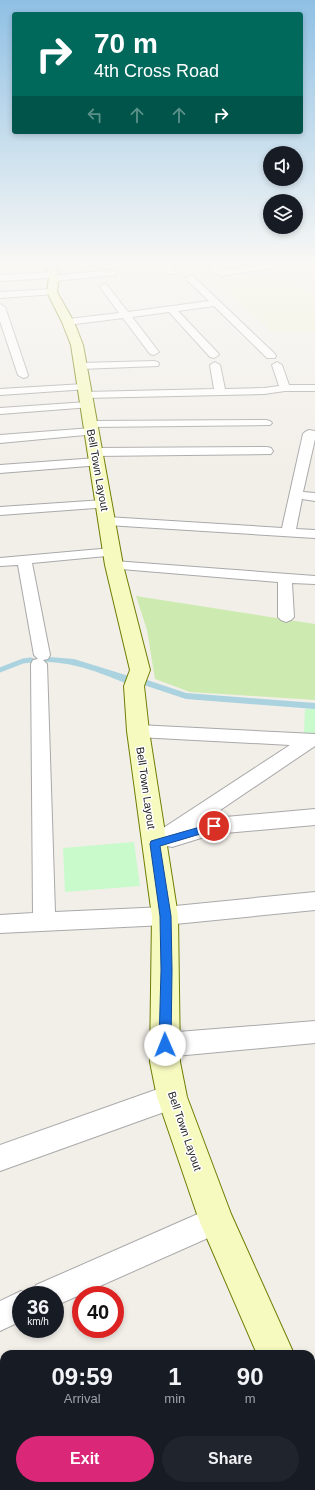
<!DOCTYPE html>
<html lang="en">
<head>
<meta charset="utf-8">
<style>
	:root { --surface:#171b24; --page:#20242c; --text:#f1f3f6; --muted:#9ea1a6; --accent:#db2777 }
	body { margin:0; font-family:Arial,sans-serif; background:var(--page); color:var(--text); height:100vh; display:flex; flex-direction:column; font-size:15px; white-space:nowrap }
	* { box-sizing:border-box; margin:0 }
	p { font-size:13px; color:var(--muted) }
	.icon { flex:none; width:22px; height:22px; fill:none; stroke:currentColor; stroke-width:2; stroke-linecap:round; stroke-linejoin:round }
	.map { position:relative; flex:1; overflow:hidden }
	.side { position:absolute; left:0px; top:1350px; width:315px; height:140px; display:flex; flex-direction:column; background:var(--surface); border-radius:12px 12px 0 0; box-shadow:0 2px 6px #0003 }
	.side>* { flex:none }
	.guide { position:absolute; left:12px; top:12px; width:291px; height:122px; border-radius:4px; box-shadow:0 2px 6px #0003; background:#00695c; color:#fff; overflow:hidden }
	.tools { position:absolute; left:263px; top:146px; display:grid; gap:8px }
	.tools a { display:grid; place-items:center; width:40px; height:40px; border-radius:50%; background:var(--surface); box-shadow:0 2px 6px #0003; font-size:20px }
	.speed { position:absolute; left:12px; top:1286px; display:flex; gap:8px; font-size:20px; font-weight:700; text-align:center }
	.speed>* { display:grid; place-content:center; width:52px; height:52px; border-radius:50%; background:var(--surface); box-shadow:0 2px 6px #0003; line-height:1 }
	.speed small { font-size:10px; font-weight:400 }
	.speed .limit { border:6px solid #d22; background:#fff; color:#111 }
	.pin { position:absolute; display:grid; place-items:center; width:34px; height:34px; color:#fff; margin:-17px; border:2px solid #fff; border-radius:50%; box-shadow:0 1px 4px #0007 }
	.me { position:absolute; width:44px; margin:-22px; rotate:359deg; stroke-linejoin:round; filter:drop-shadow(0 0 3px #0008) }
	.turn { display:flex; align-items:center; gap:14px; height:84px; padding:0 16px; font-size:18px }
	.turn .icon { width:52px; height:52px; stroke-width:2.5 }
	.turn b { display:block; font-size:28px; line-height:34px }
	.lanes { display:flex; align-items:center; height:38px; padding:0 16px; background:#0003; justify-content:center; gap:20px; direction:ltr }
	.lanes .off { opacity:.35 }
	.eta { display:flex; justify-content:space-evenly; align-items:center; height:68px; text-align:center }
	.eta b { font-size:24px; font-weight:700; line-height:28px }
	.button { display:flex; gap:8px; margin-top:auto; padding:8px 16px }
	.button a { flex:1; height:46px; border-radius:24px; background:var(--accent); color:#fff; font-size:16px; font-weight:700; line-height:46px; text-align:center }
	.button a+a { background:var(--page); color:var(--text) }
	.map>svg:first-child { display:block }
</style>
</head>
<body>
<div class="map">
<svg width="315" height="1490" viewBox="0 0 315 1490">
	<rect width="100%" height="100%" fill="#f2efe9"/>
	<polygon fill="#eef0d5" points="288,272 315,299 315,331 273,332 213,281"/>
	<g fill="#cdebb0">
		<polygon points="136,596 315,624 315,700 190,692 155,679 147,630"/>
		<polygon points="4,1416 4,1486 97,1486 98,1490 0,1490 0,1417"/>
	</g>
	<g fill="#c8facc">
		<polygon points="305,709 315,709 315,734 304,734"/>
		<polygon points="134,842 140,886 65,892 63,848"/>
	</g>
	<path fill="#aad3df" d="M49 657 74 659 132 677 128 684C93 670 69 660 30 662V659Z"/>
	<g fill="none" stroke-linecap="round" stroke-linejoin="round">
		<polyline stroke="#aad3df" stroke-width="5" points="0,670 23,661 31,660"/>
		<polyline stroke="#aad3df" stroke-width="6" points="144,682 186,696 315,706"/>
		<defs>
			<g id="street">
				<polygon points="0,261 59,261 55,263 0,267"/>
				<polygon points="162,261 170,261 176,272 175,274 169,274"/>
				<polygon points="206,261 214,261 223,270 291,261 311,261 307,263 221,276 212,270"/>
				<polygon points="113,270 116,271 117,273 116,275 54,281 50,278 0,281 0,275 53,272 57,275"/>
				<polygon points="190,275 193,276 275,354 276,356 275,358 267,358 214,306 178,311 218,353 219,355 214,358 210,357 169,312 132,317 159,352 154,355 150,354 123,318 68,325 63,322 68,319 119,313 100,287 104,284 107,285 128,312 209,301 187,280 186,278"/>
				<polygon points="52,289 55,290 56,292 55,294 0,298 0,292"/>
				<polygon points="0,304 5,307 28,375 27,377 23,378 18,375 0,321"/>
				<polygon points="154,361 158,362 159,364 158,366 80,369 75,366 80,363"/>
				<polygon points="215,362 220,365 225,389 264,388 279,386 272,365 277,362 282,365 289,385 315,385 315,391 285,391 264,394 85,398 80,395 85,392 214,389 210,365"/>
				<polygon points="84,384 89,387 88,389 0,395 0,389"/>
				<polygon points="87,402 93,405 91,407 0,414 0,408"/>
				<polygon points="266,420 270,421 272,423 270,425 90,427 86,426 84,424 86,422 90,421"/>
				<polygon points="92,428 96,430 98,432 96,434 0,443 0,435"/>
				<polygon points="309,430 315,431 315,439 303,492 315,493 315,501 302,499 296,529 315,530 315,538 107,525 102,524 100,521 102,518 107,517 282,528 303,434 305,432"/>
				<polygon points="267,447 271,448 273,451 271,454 95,456 91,455 89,452 91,449 95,448"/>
				<polygon points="97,458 101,459 103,462 101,465 0,473 0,465"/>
				<polygon points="104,500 109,501 111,504 109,507 0,515 0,507"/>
				<polygon points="112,548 117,549 119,552 117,555 32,563 50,655 48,659 43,660 47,664 55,912 165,907 315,892 315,910 165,925 0,933 0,915 33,913 31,664 33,660 38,659 34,655 18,565 0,566 0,558"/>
				<polygon points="114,561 315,576 315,584 292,583 294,617 291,620 286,622 281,620 278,617 278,582 109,568 107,565 109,562"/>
				<polygon points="138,725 315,734 315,746 204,821 214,818 315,809 315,825 214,834 172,847 168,846 155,852 148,850 145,844 148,838 290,745 138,737 132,735 129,731 132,727"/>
				<polygon points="315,1021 315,1043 165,1057 157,1053 153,1045 157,1037 165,1033"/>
				<polygon points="172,1084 181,1088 185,1097 181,1106 0,1171 0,1145"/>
				<polygon points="216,1206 226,1210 230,1220 226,1230 55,1306 55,1295 31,1295 36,1285"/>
				<polygon points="21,1291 30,1295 21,1295 21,1321 0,1331 0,1301"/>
			</g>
			<g id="secondary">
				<polygon points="45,261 55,261 59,278 57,292 74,322 83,345 123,565 150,670 144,686 149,731 178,916 180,1062 187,1097 231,1214 294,1354 257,1354 199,1220 157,1097 150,1062 152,916 127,731 124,686 130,670 105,565 71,345 62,322 47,292 49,278"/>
				<polygon points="311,1412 315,1413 315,1459 311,1457"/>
			</g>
		</defs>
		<use href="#street" stroke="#a9a9a9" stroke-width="2"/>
		<use href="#secondary" stroke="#707d05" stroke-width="2"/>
		<use href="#street" fill="#fff" fill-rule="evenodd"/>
		<use href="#secondary" fill="#f7fabf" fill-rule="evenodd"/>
	</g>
	<linearGradient id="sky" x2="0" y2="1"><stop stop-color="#8fc0e4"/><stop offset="0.56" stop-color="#f9f8f5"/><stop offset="1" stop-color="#f9f8f5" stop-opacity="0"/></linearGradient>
	<rect width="315" height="469" fill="url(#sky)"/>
	<polygon fill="#1a73e8" stroke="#114b97" points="214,823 217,824 219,826 217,829 160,846 171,916 172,970 171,1045 170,1049 165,1051 161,1049 159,1045 161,970 160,916 150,844 151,841"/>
	<g text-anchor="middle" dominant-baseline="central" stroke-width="3" stroke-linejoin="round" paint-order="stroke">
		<g font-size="11" fill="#222" stroke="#fff">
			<text transform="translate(98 470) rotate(80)">Bell Town Layout</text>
			<text transform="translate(146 788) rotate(82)">Bell Town Layout</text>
			<text transform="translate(185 1131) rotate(71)">Bell Town Layout</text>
		</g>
	</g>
</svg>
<div class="tools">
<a><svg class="icon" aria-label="sound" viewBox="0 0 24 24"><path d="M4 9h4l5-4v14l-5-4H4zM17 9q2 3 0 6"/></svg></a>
<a><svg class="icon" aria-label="layers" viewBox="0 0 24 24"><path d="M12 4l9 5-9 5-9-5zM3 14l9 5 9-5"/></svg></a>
</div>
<div class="speed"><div>36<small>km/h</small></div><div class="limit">40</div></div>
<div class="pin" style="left:214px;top:826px;background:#d93025"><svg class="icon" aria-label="arrive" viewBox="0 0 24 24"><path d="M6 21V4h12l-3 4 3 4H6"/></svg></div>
<svg class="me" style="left:165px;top:1045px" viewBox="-20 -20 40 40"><circle r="19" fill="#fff"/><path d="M0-13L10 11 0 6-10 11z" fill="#1a73e8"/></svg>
<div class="guide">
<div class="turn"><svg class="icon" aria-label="right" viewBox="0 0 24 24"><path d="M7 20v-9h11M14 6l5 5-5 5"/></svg><div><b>70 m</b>4th Cross Road</div></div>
<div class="lanes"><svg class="icon off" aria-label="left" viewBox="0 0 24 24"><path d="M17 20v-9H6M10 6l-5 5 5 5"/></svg><svg class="icon off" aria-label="ahead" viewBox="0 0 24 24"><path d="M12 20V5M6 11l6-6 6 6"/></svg><svg class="icon off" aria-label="ahead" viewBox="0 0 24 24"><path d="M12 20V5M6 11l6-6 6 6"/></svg><svg class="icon" aria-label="right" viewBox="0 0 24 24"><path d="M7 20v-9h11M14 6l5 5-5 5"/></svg></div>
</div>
<section class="side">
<div class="eta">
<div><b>09:59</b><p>Arrival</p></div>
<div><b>1</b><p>min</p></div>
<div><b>90</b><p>m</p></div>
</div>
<div class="button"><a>Exit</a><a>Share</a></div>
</section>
</div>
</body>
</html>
